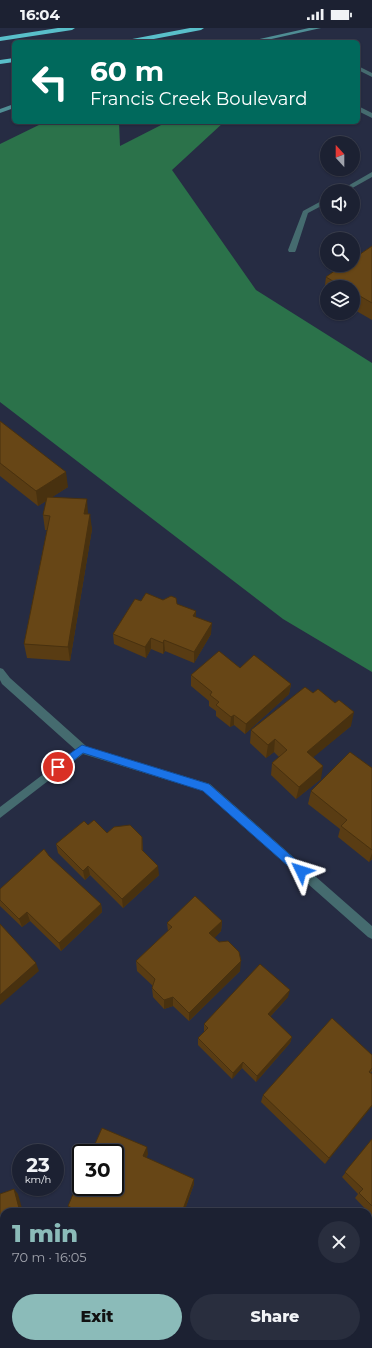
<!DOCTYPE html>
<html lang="en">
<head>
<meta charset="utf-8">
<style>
	:root { --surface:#1c2132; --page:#292e3e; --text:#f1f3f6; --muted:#a0a3ac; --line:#3a3e4d; --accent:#8bbbb9 }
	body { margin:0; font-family:Montserrat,sans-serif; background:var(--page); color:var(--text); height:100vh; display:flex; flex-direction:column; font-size:15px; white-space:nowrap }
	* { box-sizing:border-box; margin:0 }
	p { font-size:13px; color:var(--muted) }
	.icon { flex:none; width:22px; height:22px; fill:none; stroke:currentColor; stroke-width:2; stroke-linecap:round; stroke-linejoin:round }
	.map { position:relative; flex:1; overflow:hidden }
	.side { position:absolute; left:0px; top:1180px; width:372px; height:140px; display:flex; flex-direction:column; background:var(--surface); border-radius:12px 12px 0 0; box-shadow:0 1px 3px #0004,0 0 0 1px var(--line) }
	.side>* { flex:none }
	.guide { position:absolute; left:12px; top:12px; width:348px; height:84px; border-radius:6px; box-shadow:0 1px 3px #0004,0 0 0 1px var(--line); background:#00695c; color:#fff; overflow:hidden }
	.needle { width:26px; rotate:339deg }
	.buttons { position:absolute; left:320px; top:108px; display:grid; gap:8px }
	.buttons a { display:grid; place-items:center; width:40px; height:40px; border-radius:50%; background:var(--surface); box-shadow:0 1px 3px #0004,0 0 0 1px var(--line); font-size:20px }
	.speed { position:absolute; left:12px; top:1116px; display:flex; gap:8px; font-size:20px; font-weight:700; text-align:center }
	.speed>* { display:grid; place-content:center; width:52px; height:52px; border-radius:50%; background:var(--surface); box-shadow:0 1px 3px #0004,0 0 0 1px var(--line); line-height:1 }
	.speed small { font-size:10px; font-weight:400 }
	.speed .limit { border:2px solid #111; border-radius:6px; background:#fff; color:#111 }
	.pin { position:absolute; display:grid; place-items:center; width:34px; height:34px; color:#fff; margin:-17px; border:2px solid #fff; border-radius:50%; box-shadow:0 1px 4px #0007 }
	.me { position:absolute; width:44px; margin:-22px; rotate:311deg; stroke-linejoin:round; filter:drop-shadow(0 0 3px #0008) }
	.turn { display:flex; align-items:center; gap:14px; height:84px; padding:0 12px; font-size:18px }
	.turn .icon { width:52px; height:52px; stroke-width:2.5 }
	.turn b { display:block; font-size:28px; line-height:34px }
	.round { display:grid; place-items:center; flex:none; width:42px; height:42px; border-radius:21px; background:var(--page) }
	.summary { display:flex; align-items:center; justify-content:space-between; height:68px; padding:0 12px }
	h1 { font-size:24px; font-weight:800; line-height:30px; color:var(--accent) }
	.cta { display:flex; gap:8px; margin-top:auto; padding:8px 12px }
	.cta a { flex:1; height:46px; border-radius:24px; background:var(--accent); color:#111; font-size:16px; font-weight:800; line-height:46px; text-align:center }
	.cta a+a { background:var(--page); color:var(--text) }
	.status { display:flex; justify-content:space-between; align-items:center; height:28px; padding:0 20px; background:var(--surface); direction:ltr }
	.status svg { height:11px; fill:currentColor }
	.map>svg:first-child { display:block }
</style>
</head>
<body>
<div class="status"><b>16:04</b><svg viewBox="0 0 49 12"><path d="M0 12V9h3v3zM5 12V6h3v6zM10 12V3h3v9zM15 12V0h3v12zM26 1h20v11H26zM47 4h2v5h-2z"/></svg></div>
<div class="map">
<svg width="372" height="1320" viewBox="0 0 372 1320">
	<rect width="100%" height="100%" fill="#262c43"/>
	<polygon fill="#2b724a" points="45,94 119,94 120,118 167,94 224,94 172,142 256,262 372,335 372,644 283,591 0,374 0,116"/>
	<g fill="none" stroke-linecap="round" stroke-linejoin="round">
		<g fill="#456b6f" fill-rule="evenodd">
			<polygon points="358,38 372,45 372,49 358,42"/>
			<polygon points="372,144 372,149 347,163 339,163"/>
			<polygon points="327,170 327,175 308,185 296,222 295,224 289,224 288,222 303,183"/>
			<polygon points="0,640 3,641 10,650 86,718 87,721 86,724 82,725 78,724 2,656 0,652"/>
		</g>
		<g fill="#456b6f" fill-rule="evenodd">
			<polygon points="358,78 372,85 372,90 358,83"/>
			<polygon points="82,717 210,756 372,898 372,911 368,909 203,763 83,726 0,790 0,779"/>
		</g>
		<g fill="#4f8d94" fill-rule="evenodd">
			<polygon points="309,0 321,0 258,14 246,14"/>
			<polygon points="14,76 14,80 0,85 0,81"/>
		</g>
		<g fill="#59bfca" fill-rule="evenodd">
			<polygon points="58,0 75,0 72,2 0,13 0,9"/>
			<polygon points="190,0 204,0 201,2 138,14 123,14 127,12"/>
			<polygon points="14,30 14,34 0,36 0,32"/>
		</g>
	</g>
	<g fill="#593c13">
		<polygon points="372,218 372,292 353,281 353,259 327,259 327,267 324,265 326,249"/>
		<polygon points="0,393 68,459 52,469 88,486 92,501 70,633 27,630 24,616 47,502 45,502 43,487 46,473 38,478 0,448"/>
		<polygon points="163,572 177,576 196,589 211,606 194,635 165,623 163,626 151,621 146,630 114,616 113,606"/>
		<polygon points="240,640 291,656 289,666 245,706 234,697 230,699 216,688 216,683 209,678 209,673 191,658 191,647"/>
		<polygon points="351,698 313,729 321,751 296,771 271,747 272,735 279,729 274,724 266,730 250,715 251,702"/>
		<polygon points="372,740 372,831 369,834 338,809 340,801 308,776 311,763"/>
		<polygon points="88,797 107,805 142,809 143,823 159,847 123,880 90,847 85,852 58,825 56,816"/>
		<polygon points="0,861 101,876 102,884 61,923 30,893 22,899 0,878"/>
		<polygon points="222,893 221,903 214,910 240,943 189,993 173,978 164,981 153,969 152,960 153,958 137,943 136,933 168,903 167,895"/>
		<polygon points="288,969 270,989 292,1009 290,1015 256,1054 242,1040 232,1051 198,1017 198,1010 205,1003 204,1003 204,996"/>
		<polygon points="372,1027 372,1043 371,1045 372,1046 372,1078 325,1136 261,1074 263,1067"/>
		<polygon points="372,1111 372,1188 355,1170 358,1166 342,1149"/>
		<polygon points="148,1126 146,1130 194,1151 194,1156 184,1184 72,1184 71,1183 68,1178"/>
		<polygon points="215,1316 254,1316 250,1320 219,1320"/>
	</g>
	<g fill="#48310f">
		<polygon points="66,444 68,459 38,478 36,463"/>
		<polygon points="87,471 88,486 86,501 84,486"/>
		<polygon points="90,486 92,501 70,633 68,619"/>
		<polygon points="196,583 196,595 193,588"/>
		<polygon points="212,595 211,606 194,635 194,624"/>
		<polygon points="151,610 151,621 146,630 145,619"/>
		<polygon points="164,612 165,623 163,626 163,615"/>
		<polygon points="291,656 289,666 245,706 246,696"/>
		<polygon points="354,684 351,698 304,737 307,724"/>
		<polygon points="234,687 234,697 230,699 231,689"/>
		<polygon points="275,711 274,724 266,730 268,717"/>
		<polygon points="323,738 321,751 296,771 299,759"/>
		<polygon points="372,825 372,831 369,834"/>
		<polygon points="88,838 90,847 85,852 83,843"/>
		<polygon points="158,838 159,847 123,880 122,871"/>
		<polygon points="101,876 102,884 61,923 59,915"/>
		<polygon points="27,884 30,893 22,899 19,891"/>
		<polygon points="222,893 221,903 209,916 209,905"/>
		<polygon points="241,933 240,943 189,993 189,985"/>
		<polygon points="36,935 39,943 0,977 0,967"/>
		<polygon points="290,962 288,969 266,993 268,986"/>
		<polygon points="173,969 173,978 164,981 164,972"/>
		<polygon points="292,1009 290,1015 256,1054 257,1048"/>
		<polygon points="243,1034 242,1040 232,1051 233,1045"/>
		<polygon points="372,1077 372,1078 325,1136 329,1130"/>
		<polygon points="147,1119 148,1126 144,1134 143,1128"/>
		<polygon points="194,1151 194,1156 184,1184 182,1184"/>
		<polygon points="14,1161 18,1166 23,1184 20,1184"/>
		<polygon points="0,1239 3,1251 0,1252"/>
	</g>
	<g fill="#674616" stroke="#48310f">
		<polygon points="372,218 372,275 353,264 353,259 343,259 326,249 343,237 353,237 353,231"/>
		<polygon points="0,393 66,444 36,463 0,435"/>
		<polygon points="47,469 87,471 84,486 90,486 68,619 24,616 50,488 43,487"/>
		<polygon points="146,565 163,572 171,568 176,570 177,576 196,583 193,588 212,595 194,624 164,612 163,615 151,610 145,619 113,606 135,571 141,573"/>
		<polygon points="219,623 240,640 254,627 291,656 246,696 234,687 231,689 216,677 219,674 210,667 212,664 191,647"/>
		<polygon points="305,659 313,665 318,661 335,675 339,672 354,684 307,724 323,738 299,759 272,735 287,722 275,711 268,717 251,702"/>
		<polygon points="350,724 372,740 372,822 341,798 347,792 311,763"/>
		<polygon points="94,792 107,805 114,799 130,797 142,809 142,822 158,838 122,871 88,838 83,843 56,816 84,793 88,797"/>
		<polygon points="44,821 49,828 101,876 59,915 27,884 19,891 0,872 0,861"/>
		<polygon points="195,868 222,893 209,905 219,914 228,913 239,924 241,933 189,985 173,969 164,972 152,960 155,951 136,933 172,899 167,895"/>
		<polygon points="0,896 36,935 0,967"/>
		<polygon points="260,936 290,962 268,986 292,1009 257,1048 243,1034 233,1045 198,1010 208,1000 204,996"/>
		<polygon points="332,990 372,1027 372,1040 369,1044 372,1046 372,1077 329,1130 263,1067"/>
		<polygon points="102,1100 147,1119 143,1128 194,1151 182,1184 80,1184 68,1178 81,1147 81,1159 115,1159 115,1125 91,1125"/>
		<polygon points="372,1111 372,1178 359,1165 363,1161 345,1144"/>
		<polygon points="14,1161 20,1184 4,1184 4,1256 0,1239 0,1166"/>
		<polygon points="230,1180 234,1184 226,1184"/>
		<polygon points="218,1316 254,1316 250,1320 221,1320"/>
	</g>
	<polygon fill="#1a73e8" stroke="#114b97" points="82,717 209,756 304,839 306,843 304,846 301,847 297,846 203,763 83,725 62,742 58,743 55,742 54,739 55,736"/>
</svg>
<div class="buttons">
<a><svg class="needle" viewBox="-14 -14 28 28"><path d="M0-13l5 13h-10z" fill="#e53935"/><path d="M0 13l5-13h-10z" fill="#a0a3ac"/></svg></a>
<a><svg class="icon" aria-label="sound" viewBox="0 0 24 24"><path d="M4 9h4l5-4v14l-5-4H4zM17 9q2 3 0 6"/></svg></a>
<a><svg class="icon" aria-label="search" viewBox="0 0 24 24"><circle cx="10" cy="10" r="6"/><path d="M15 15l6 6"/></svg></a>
<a><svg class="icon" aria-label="layers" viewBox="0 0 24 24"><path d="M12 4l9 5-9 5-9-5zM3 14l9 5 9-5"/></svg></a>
</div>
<div class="speed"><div>23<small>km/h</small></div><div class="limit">30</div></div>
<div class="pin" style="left:58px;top:739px;background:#d93025"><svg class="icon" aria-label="arrive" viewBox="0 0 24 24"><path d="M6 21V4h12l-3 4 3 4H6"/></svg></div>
<svg class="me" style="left:301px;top:843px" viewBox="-20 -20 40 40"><path d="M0-17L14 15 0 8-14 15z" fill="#1a73e8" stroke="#fff" stroke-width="4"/></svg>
<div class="guide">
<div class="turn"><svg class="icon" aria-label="left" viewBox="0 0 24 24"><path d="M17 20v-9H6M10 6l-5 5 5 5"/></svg><div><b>60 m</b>Francis Creek Boulevard</div></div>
</div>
<section class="side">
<div class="summary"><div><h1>1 min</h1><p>70 m · 16:05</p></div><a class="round"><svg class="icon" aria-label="close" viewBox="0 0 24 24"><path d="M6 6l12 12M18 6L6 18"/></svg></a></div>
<div class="cta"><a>Exit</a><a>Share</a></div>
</section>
</div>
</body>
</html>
